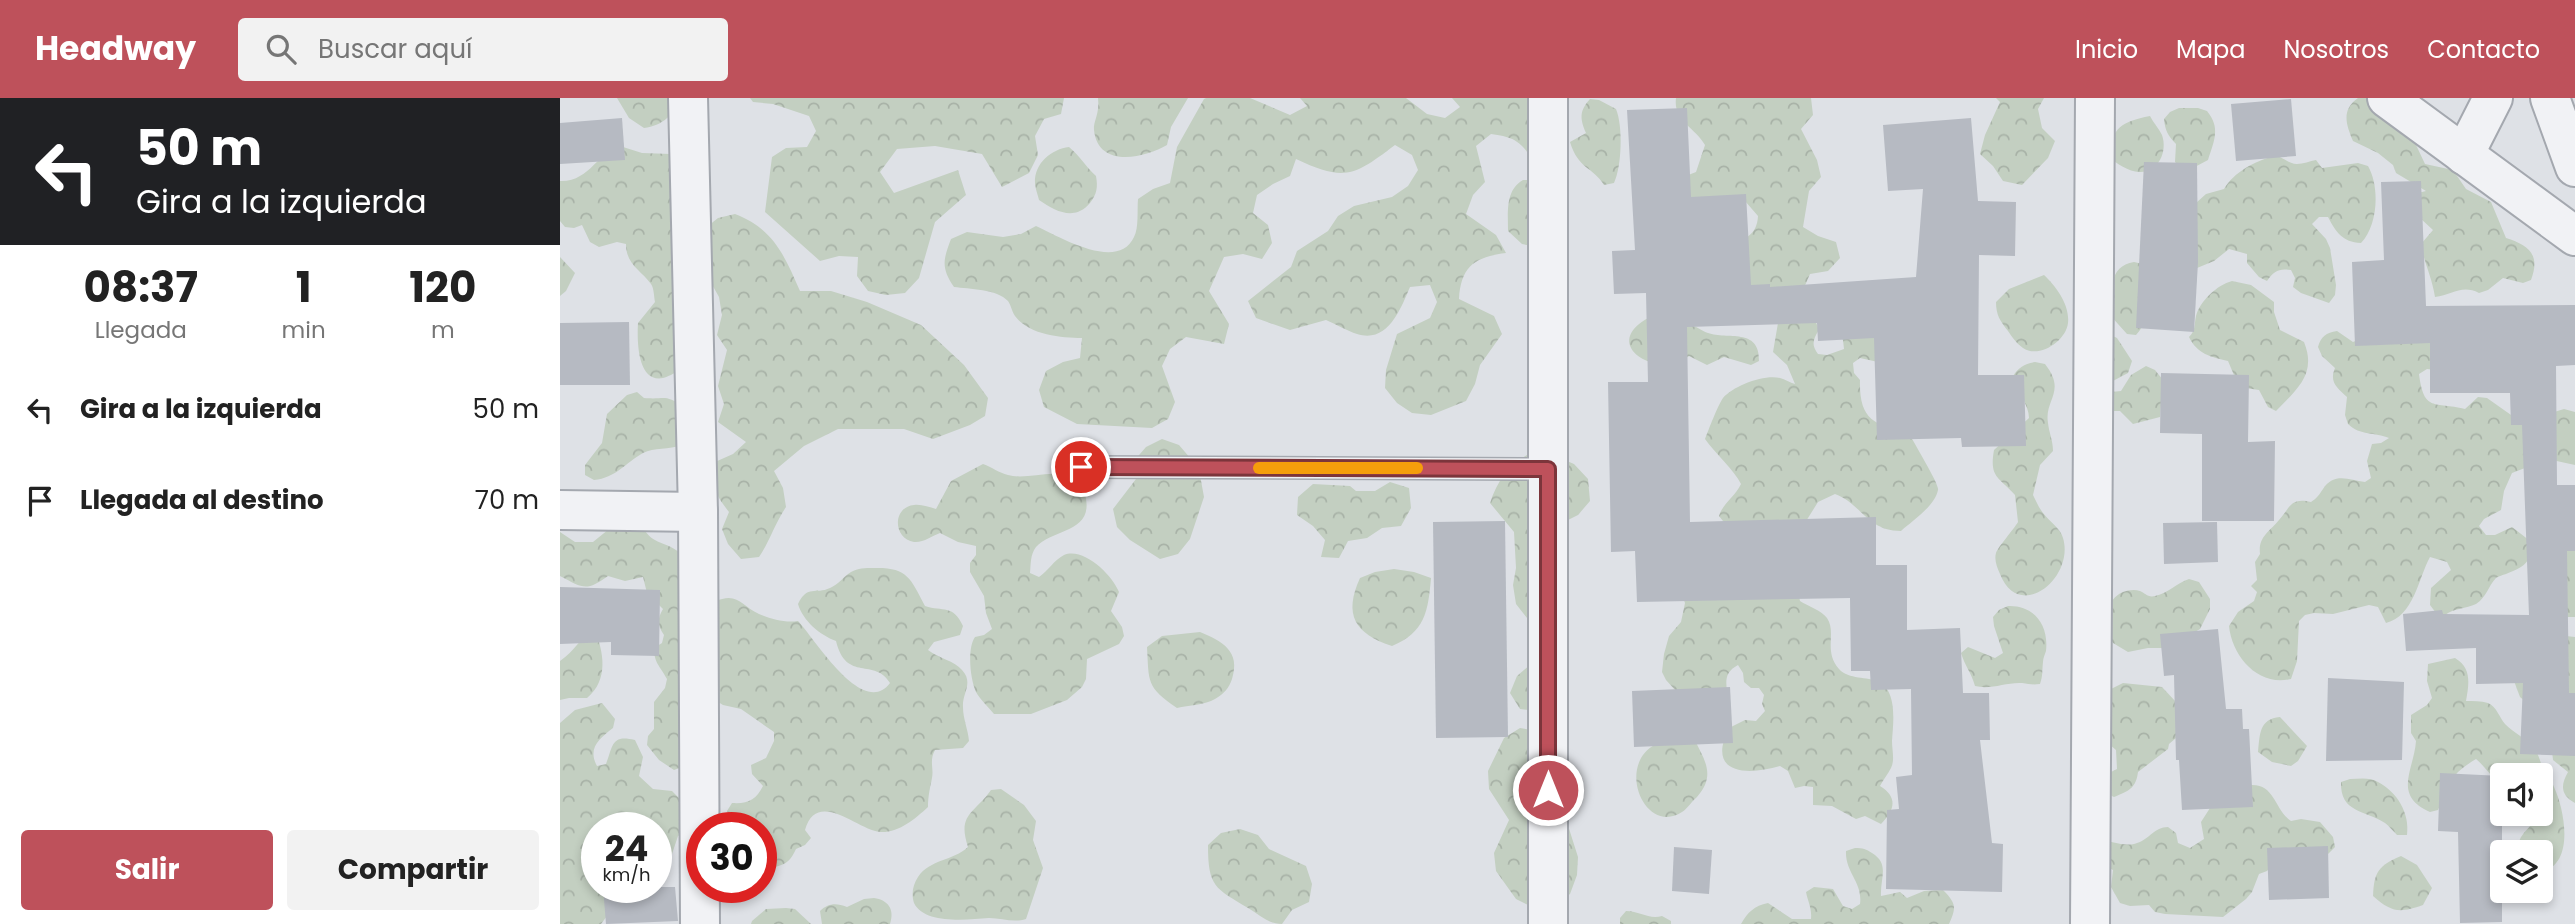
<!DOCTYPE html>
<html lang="es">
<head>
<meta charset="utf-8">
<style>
	:root { --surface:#fff; --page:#f2f2f2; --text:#222; --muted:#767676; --accent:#be515b }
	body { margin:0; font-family:Poppins,sans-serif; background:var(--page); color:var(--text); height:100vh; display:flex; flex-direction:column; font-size:26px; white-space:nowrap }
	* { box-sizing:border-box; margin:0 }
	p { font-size:23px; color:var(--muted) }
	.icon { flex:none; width:38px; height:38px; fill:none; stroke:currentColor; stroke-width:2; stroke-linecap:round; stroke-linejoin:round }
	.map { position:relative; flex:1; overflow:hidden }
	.details { display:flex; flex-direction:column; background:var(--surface); width:560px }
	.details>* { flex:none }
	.guide { background:#202124; color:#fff; overflow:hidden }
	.controls { position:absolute; left:1930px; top:665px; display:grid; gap:14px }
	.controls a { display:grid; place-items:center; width:63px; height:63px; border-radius:7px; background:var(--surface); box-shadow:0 4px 10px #0003; font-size:35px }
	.speed { position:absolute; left:21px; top:714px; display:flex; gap:14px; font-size:35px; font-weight:700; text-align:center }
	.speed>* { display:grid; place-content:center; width:91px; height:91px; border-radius:50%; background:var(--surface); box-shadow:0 4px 10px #0003; line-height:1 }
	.speed small { font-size:18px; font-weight:400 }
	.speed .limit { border:10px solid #d22; background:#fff; color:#111 }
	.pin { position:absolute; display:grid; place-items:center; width:60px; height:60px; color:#fff; margin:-30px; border:4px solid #fff; border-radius:50%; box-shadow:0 2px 7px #0007 }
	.me { position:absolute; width:77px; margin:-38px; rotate:0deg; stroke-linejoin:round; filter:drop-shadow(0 0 5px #0008) }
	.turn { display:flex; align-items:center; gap:24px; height:147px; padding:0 21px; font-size:32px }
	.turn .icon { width:91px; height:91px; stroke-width:2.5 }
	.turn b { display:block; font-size:49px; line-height:60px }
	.eta { display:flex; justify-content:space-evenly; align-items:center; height:119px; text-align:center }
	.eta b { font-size:42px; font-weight:700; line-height:49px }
	.cta { display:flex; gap:14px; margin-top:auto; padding:14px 21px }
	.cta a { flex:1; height:80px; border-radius:7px; background:var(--accent); color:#fff; font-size:28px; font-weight:700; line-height:80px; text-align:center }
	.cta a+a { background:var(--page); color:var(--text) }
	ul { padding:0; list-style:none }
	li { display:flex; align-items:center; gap:21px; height:91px; padding:0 21px }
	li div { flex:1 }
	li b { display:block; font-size:26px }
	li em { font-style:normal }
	header { display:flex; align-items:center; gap:42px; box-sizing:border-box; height:98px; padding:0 35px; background:var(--accent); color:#fff }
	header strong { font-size:33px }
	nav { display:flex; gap:38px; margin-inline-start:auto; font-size:24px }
	.search { width:490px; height:63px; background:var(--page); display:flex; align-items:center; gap:18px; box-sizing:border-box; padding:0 24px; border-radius:7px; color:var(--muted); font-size:26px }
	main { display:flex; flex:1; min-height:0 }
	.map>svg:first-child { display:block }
</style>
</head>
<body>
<header>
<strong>Headway</strong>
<div class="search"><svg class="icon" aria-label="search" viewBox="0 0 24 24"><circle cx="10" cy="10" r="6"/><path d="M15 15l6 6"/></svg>Buscar aquí</div>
<nav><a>Inicio</a><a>Mapa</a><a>Nosotros</a><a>Contacto</a></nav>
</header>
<main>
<section class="details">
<div class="guide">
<div class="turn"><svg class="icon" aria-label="left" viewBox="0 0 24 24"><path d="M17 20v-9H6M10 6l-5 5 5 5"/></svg><div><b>50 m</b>Gira a la izquierda</div></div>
</div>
<div class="eta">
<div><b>08:37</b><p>Llegada</p></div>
<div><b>1</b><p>min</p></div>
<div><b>120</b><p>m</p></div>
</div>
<ul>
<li><svg class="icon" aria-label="left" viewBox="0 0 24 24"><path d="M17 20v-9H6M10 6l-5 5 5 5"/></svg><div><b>Gira a la izquierda</b></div><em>50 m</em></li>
<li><svg class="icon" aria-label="arrive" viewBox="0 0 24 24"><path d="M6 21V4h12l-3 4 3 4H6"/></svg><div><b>Llegada al destino</b></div><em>70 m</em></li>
</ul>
<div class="cta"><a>Salir</a><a>Compartir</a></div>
</section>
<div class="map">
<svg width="2015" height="826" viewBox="0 0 2015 826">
	<defs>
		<pattern id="forest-crowns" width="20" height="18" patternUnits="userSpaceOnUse" patternTransform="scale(1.75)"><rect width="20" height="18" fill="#c3cfc1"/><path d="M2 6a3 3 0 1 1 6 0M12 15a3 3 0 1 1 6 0" fill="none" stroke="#a8b2a7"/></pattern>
	</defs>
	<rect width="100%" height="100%" fill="#dee1e6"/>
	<g fill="url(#forest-crowns)">
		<path d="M57 0H120C115 16 102 28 84 30L69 20Z"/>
		<polygon points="190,0 504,0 501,16 484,21 475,38 478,57 469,75 442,89 422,56 375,48 337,51 320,74 334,95 398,72 406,97 375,124 359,180 345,195 326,197 308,193 297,178 298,159 279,158 260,163 205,114 212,59 226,50 247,49 256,33 249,18 213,6 193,4"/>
		<path d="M538 0H628L611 29 607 47C585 60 538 71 534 32 533 23 540 16 538 0Z"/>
		<path d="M646 0H690L730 17 747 8 740 0H846L867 16 885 20 900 9 892 0H1002L974 65C962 44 955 39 931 36L916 48 925 84 913 97 906 116 936 137 946 155C915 159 901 168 899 201L934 218 942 236 920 267 915 286 906 303 871 317 852 315 837 305 825 290 826 272 837 236 870 220 877 204 870 187 850 189C841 210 828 246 797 236 787 233 776 226 766 222L730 232 696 220 688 203 731 169 737 153 768 133 778 118 794 108 832 99 848 88 858 72 852 57 835 47C794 78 785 84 736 61L730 78 713 86 697 97 693 115 708 127 712 145 702 161 683 156 664 159 649 193 669 226 664 246 626 239 610 251 602 268 615 304 608 321 592 330 517 326 484 309 479 292 486 273 503 264 520 260 522 240C501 240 469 237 455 218 452 214 451 207 448 203 437 191 409 191 394 189 381 170 383 162 391 141L407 134 443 139 461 136 476 128C500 139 558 174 574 139 579 130 577 112 578 101L593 91 610 85 617 49 644 1Z"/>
		<path d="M1116 0H1251L1253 17 1241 31 1257 62 1261 79 1249 93 1243 129 1258 138 1276 144 1280 160 1268 173 1250 176 1243 192 1259 232C1253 241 1251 247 1258 256L1267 257 1284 251 1283 242 1277 234 1309 199 1318 264 1300 260 1293 265 1294 275 1300 282C1299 320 1313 328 1348 333 1353 344 1380 387 1378 392 1375 408 1352 423 1341 433 1307 433 1302 406 1275 396L1258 404 1243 428 1171 433 1159 418C1163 405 1175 399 1181 386 1174 372 1155 355 1145 341 1149 331 1157 309 1163 300 1173 288 1204 276 1220 280 1225 281 1230 285 1235 286L1227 267 1213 254 1218 225 1190 206 1168 149C1184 141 1197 138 1198 118L1185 103 1129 111 1118 81 1136 74 1145 47C1135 29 1113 23 1116 0Z"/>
		<polygon points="1436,0 1484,0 1478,11 1482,30 1495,43 1488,60 1462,87 1443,83 1433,68 1420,56 1425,37 1440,4"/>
		<path d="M1798 0H1816L1849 32 1865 66 1893 72 1906 91 1931 104 1946 140C1968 147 1981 156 1971 182L1963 185 1943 180 1928 192 1919 195C1902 186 1892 197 1875 199 1872 179 1864 165 1861 146L1873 132 1860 120 1858 95 1866 93 1836 75 1833 67 1818 55 1793 43C1786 26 1781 12 1798 0Z"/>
		<path d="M1030 1 1039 2 1056 11C1063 28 1062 68 1054 85L1044 87C1033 69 1018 71 1010 44L1026 35C1020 21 1019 13 1030 1Z"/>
		<path d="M1619 10H1638L1647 13C1661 30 1654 43 1648 62L1631 71 1621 70 1615 64 1616 46C1608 38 1605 32 1604 21L1610 14Z"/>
		<path d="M1590 18C1593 24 1599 31 1602 37 1608 54 1598 75 1579 74 1569 74 1556 65 1549 59 1552 29 1561 24 1590 18Z"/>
		<path d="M63 49 82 55 111 56 119 273C114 275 108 279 103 280 77 285 77 242 78 225L95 204C94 199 94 190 91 186 81 172 66 167 66 146L57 144 39 149 30 144 22 127 14 130 5 129 0 123V83C31 84 37 52 63 49Z"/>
		<path d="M509 49C520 58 526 69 536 78 538 89 537 96 530 105 515 123 496 114 479 102 478 97 475 90 475 85 474 65 492 51 509 49Z"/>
		<path d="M1714 58C1723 58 1728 66 1737 66 1743 66 1750 63 1756 62L1762 70 1798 65 1808 68C1820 89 1818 127 1801 145 1782 144 1776 134 1768 119H1759L1752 126 1766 141 1770 150 1776 187 1775 197 1769 205 1741 195 1733 189 1735 180 1731 172C1719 170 1714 173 1707 183L1699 179 1687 165V156L1669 151 1654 163 1637 170 1627 113 1646 96 1664 91C1674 74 1695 63 1714 58Z"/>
		<path d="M963 82H972V148L962 146 948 133C948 115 945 92 963 82Z"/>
		<path d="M175 116C214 131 224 157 240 193H271L307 204 361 227 404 267 428 300 425 318 410 327 373 341 344 331H278L244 348 214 373 223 390 226 409C215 425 210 443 199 459L181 461 168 446 162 431 169 414C154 395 152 388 155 364L173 356 186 344 158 324 164 306 158 288 167 252 157 237 162 217 159 199 141 167 143 132 158 120Z"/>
		<polygon points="0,159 15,175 6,193 0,198"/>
		<path d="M1574 164 1583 166C1587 191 1595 217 1576 237L1567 236 1549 216C1551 195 1548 168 1574 164Z"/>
		<path d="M1484 177C1496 188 1510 207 1508 225 1506 243 1479 261 1463 250 1457 246 1452 239 1448 233 1440 223 1436 217 1436 204L1449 191Z"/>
		<path d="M1672 183 1691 187 1714 204V214L1720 232 1744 244C1757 276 1737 291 1716 313L1708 309 1699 292 1679 289 1668 263C1651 259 1637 256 1629 239 1636 232 1634 227 1636 218 1640 203 1657 187 1672 183Z"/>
		<path d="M1088 220C1102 222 1119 223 1133 228 1138 229 1142 233 1148 235 1167 242 1200 229 1199 263L1191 267 1164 259 1147 267 1129 258C1098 282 1039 247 1088 220Z"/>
		<path d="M1831 228 1881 250 1877 272 1867 271 1859 276C1864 315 1874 303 1905 311L1918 299 1927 300 1961 324 2004 311 2015 314V367L1992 362 1983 363 1952 375 1944 393 1941 412 1924 421 1919 428 1926 437H1935L1952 429 1974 446C1968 466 1966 468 1946 476 1945 476 1937 479 1936 480 1928 488 1927 499 1916 506 1906 511 1894 510 1885 517L1876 515 1870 507 1871 490 1891 472 1887 464 1870 459C1858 481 1854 518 1826 525L1818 509 1809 507 1773 516 1754 515 1745 517 1739 523 1737 563 1731 581C1698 589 1672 558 1669 528L1678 514 1694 503 1697 494 1691 488 1697 482 1695 464 1700 456C1698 439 1709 434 1719 422 1730 410 1730 399 1751 404 1757 400 1759 397 1763 391 1774 374 1789 382 1805 384L1811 380 1807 363 1812 346 1821 345 1829 340C1815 334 1800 338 1788 326L1785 317 1787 299C1777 290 1769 284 1775 270L1762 258 1758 249C1761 238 1766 235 1777 233L1793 244Z"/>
		<polygon points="1547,235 1557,240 1572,263 1568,275 1551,284"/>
		<path d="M1475 264 1485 266C1507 294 1484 301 1488 325 1489 335 1493 342 1493 353L1480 367 1473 397C1476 403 1479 410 1483 415 1490 424 1501 431 1503 440 1515 480 1459 525 1440 476 1437 469 1434 462 1436 455 1438 449 1454 431 1458 424L1455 397C1439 379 1429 380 1434 352L1469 320C1469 307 1457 293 1453 278 1459 269 1464 266 1475 264Z"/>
		<polygon points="1586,268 1595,272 1603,282 1600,319 1573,326 1560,313 1541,313 1551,294 1561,293 1571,277"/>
		<path d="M77 294 84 300C107 302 103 295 126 310L122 347C109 352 94 349 83 355 65 365 56 380 34 382L25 377V367L42 345 47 316 67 297Z"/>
		<polygon points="602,341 619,347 631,361 640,377 644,399 630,441 618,456 600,461 570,442 557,429 553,411 576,381 573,364 586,349"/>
		<path d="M979 351 1014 366 1028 381 1030 403 1018 417 1000 426 1001 463 1009 489C999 512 994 518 967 520L956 506 953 487 956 470 954 434 930 405C939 378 953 362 979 351Z"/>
		<path d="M423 366C432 369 439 375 448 377 470 383 496 367 517 383 523 387 525 395 526 401 532 435 492 431 476 449 470 457 471 466 470 475L479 479C488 473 494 462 504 457 524 449 552 477 559 494L551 513 562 529 564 538 559 546 527 561 526 581 522 589 507 602 471 616H434C428 609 420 601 416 594 410 581 407 550 415 539L424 537 432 531 426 515 424 498 410 474V465L416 457V448L398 444 380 435C372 438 363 445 354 444 333 441 332 409 354 407 361 406 369 409 376 411L391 383Z"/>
		<polygon points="830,384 849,390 851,410 841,428 822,430 807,440 788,443 779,460 761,459 765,442 753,428 737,417 738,399 753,386 790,388 796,393 815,393"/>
		<path d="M81 426C91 447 103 442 119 454 134 465 144 489 154 504 178 493 181 508 199 516 211 521 225 525 238 523 255 541 303 621 330 585 315 559 286 585 276 543 260 537 243 523 238 506 248 486 255 497 270 490 278 487 284 478 291 474 298 470 305 470 313 470 347 469 350 479 365 508 383 514 393 506 403 528L400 537 374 544 368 552C378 560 395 563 402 572 414 585 402 595 403 609 403 621 408 631 409 643L403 650 375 652C369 663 374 670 372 680 370 690 368 698 368 709 355 721 339 735 320 734 299 733 257 690 245 732L251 740 245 747 236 751C231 762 227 766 215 769L210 762 201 759V730H188L179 721H170L167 713 172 705C188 706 196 702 203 688L192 676 191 667 206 660 214 643V634L181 611 163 607 147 597 122 669 114 672 99 662 87 647 88 638 94 631V604L105 590 107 581C100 568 94 565 94 550L102 545 104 537C97 527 97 521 103 511L87 495 83 479 65 483 48 478C26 494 23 490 0 478V434L15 444H33L54 427Z"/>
		<polygon points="2015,450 2015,519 2004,519 1979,462"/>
		<path d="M834 471 854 474 871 480C868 514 865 534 832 548 795 536 783 517 800 480L815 474Z"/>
		<path d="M1629 481 1639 484 1650 501V511L1640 531 1608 550H1588L1568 554 1553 545 1547 537C1547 520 1545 502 1563 494 1568 492 1575 491 1580 493 1585 495 1588 500 1595 498 1607 496 1617 485 1629 481Z"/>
		<path d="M1238 494 1240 503C1248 508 1262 513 1267 520 1277 535 1263 553 1279 571 1289 582 1307 578 1319 584 1338 594 1333 626 1332 643 1332 652 1335 662 1331 670 1328 676 1323 682 1320 688 1338 699 1335 712 1321 726L1305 718 1296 721 1272 708 1253 707V689L1244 688 1235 690 1228 673 1220 668C1186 678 1146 676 1169 630L1185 622 1196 623 1205 613 1202 606 1204 597 1199 590H1191L1184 584 1183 575 1178 567C1163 575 1166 585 1168 600L1125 603 1106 582 1102 574 1104 556 1109 538 1121 524 1125 505 1122 497Z"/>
		<path d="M1448 508C1474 507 1489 527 1486 553 1485 556 1483 560 1483 564 1482 572 1483 578 1480 586 1472 587 1469 586 1462 585 1446 584 1431 592 1415 588 1411 574 1405 568 1401 555L1408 549 1435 560 1443 555 1434 528 1433 519 1439 512Z"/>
		<path d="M34 530C44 554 49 582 27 600H9L0 602V563C15 553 20 540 34 530Z"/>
		<path d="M640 534C662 543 681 553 672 581 669 590 664 596 655 601 645 607 629 607 617 610 586 589 589 584 587 549L602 538Z"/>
		<polygon points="2006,538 2015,539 2015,596 1967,605 1960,599 1954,583"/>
		<path d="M1895 560C1912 570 1909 586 1906 603 1913 603 1921 603 1928 605 1937 609 1939 619 1945 626 1954 635 1966 640 1974 651 1979 656 1980 664 1983 670 1986 677 1992 683 1994 689 2005 713 2015 767 1981 774V754H1959C1956 741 1964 735 1972 726L1967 716H1981V677H1942V686C1931 680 1926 669 1916 661 1888 678 1891 684 1878 712L1870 714C1832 697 1854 672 1856 643L1851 635V617L1867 607 1872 600 1867 583 1868 566Z"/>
		<polygon points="971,566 979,613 960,611 950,595 957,578"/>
		<path d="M1563 585 1602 589 1616 604V640L1609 646 1608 651 1578 674C1576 690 1569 693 1554 699L1546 695 1549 675 1557 671 1556 652 1549 646 1547 593Z"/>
		<path d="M42 605 55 621 53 630C40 640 27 650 37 668L46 666C53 648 51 636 75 642L83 659 79 678 93 691 112 693 125 706 126 733 118 738 112 756 103 760 96 757V730H37V789H52L47 818 41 826H0V625L15 612Z"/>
		<path d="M1720 619 1747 648 1738 663 1731 668 1712 664 1698 654C1700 636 1699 621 1720 619Z"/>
		<polygon points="960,630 978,633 1018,759 1017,777 1010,796 993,809 974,810 956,801 936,773 934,755 949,722 929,691 928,673 944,640"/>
		<path d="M1134 641C1145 662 1156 678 1137 699 1132 703 1127 711 1122 714 1085 738 1055 667 1096 646 1106 641 1123 642 1134 641Z"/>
		<path d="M2015 646V705C2001 697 2000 688 2008 674L1993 662 1992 653Z"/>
		<path d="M1790 681C1799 681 1810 679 1818 684 1837 694 1850 715 1847 737H1837C1833 733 1829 728 1825 725 1805 712 1780 715 1781 684Z"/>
		<path d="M1691 687C1715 686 1714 711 1731 723L1741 721 1760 724 1773 739 1775 749 1768 756 1721 758 1707 773 1699 776 1692 794 1686 801 1663 819 1605 816 1595 814 1589 807 1570 808 1560 805 1551 789 1553 772 1529 759 1541 741C1551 744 1567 749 1577 745 1590 741 1594 729 1608 729L1616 735 1618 745 1630 750 1644 741 1641 724 1650 710Z"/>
		<path d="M441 691 464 707 476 723 473 742 483 770 466 821C453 825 442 820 429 820 405 822 364 826 354 805 351 795 353 787 358 779 370 761 393 763 408 749 397 716 414 716 431 692Z"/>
		<path d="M680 731 698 737 709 751 746 768 752 786 749 804 732 812 722 826C708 826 700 817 688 810 655 790 648 789 648 747L661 735Z"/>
		<path d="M1295 750C1303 750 1306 751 1312 755 1330 766 1320 780 1321 798L1340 794 1347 800 1364 793 1383 792C1397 806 1396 810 1389 826H1181C1188 814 1194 808 1208 805L1232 821H1251C1252 810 1248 804 1246 794L1254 789 1273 791 1283 808 1292 811 1300 806C1303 784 1285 775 1286 753Z"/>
		<path d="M1841 758 1857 767 1872 790 1863 807C1840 815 1832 815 1813 798 1814 774 1818 768 1841 758Z"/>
		<path d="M314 800C328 802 335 811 330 826H262L260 813C269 805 276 805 287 809L304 801Z"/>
		<polygon points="226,810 235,811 251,826 191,826 192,823 206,811"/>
		<path d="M1066 813C1080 813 1089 822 1102 818L1111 823V826H1060V820Z"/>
	</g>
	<g fill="#b6bac2">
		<polygon points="1731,1 1736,58 1676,63 1671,6"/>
		<polygon points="1127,10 1131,99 1186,96 1191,187 1210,186 1210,189 1356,179 1363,91 1328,93 1323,27 1411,20 1418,103 1456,104 1455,158 1419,157 1418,277 1464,277 1466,348 1402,349 1401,340 1317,342 1314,240 1258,243 1257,225 1127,229 1130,424 1316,419 1316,467 1347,467 1347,532 1400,530 1403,595 1429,595 1430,642 1420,642 1432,745 1443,746 1442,794 1326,791 1327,712 1339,711 1336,679 1352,677 1351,591 1311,592 1310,573 1291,573 1290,500 1077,504 1075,453 1051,454 1048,284 1088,284 1086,195 1054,196 1052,153 1075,152 1067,12"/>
		<polygon points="62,20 65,62 0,66 0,25"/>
		<polygon points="1584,64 1637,65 1638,164 1634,234 1576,230"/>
		<polygon points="1861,83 1866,208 2015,207 2015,267 1996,268 1997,387 2015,387 2015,453 2007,453 2009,595 2015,595 2015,658 1960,656 1963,585 1916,586 1916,550 1846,553 1843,516 1882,512 1883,516 1969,517 1962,327 1951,327 1950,295 1870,295 1870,245 1795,248 1792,164 1824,162 1821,84"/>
		<polygon points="69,224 70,287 0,287 0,225"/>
		<polygon points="1601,275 1689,277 1688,344 1715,343 1714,423 1642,423 1642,336 1600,335"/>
		<polygon points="945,423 948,639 876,640 873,424"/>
		<polygon points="1657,424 1658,464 1604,466 1603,425"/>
		<polygon points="0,489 100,492 99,558 51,557 51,544 0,546"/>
		<polygon points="1658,531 1666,611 1682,611 1683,631 1689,631 1693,709 1622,712 1619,662 1616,662 1614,577 1604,578 1600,536"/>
		<polygon points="1768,580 1844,584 1842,662 1766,663"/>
		<polygon points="1170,589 1173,645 1074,649 1072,593"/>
		<polygon points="1880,675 1942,678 1942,824 1900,825 1898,734 1878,733"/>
		<polygon points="1768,748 1769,800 1709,802 1707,750"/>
		<polygon points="1114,749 1152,752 1149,796 1112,793"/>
		<polygon points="43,789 115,789 118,823 46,826"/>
	</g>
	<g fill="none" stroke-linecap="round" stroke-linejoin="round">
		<defs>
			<polyline id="lane" points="521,369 988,371"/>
			<g id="street">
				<polyline points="128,0 138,414 140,826"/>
				<polyline points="988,0 988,826"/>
				<polyline points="1827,0 2015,138"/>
				<polyline points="1990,0 2015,69"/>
				<polyline points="1904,57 1933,0"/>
				<polyline points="0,412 138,414"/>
				<polyline points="1530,826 1535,0"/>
			</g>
		</defs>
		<use href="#lane" stroke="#a4a8af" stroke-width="24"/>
		<use href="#street" stroke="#a4a8af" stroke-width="42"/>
		<use href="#lane" stroke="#f1f2f5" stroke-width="21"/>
		<use href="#street" stroke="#f1f2f5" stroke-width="38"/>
	</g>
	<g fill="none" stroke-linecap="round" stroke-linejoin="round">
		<defs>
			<polyline id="route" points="521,369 988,371 988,692"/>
		</defs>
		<use href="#route" stroke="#7c353b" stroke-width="18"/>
		<use href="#route" stroke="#be515b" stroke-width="12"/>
		<polyline stroke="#f59e0b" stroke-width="12" points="699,370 857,370"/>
	</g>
</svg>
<div class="controls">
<a><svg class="icon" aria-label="sound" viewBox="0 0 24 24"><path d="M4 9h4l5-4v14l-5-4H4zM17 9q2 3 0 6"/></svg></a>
<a><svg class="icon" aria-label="layers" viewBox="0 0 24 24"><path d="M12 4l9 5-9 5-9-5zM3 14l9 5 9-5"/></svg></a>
</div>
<div class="speed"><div>24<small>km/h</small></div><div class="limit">30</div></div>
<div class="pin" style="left:521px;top:369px;background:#d93025"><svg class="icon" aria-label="arrive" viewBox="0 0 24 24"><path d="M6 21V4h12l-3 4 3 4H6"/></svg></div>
<svg class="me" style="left:988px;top:692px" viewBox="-20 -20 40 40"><circle r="17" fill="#be515b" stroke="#fff" stroke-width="3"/><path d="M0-11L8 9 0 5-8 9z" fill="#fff"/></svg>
</div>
</main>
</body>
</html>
